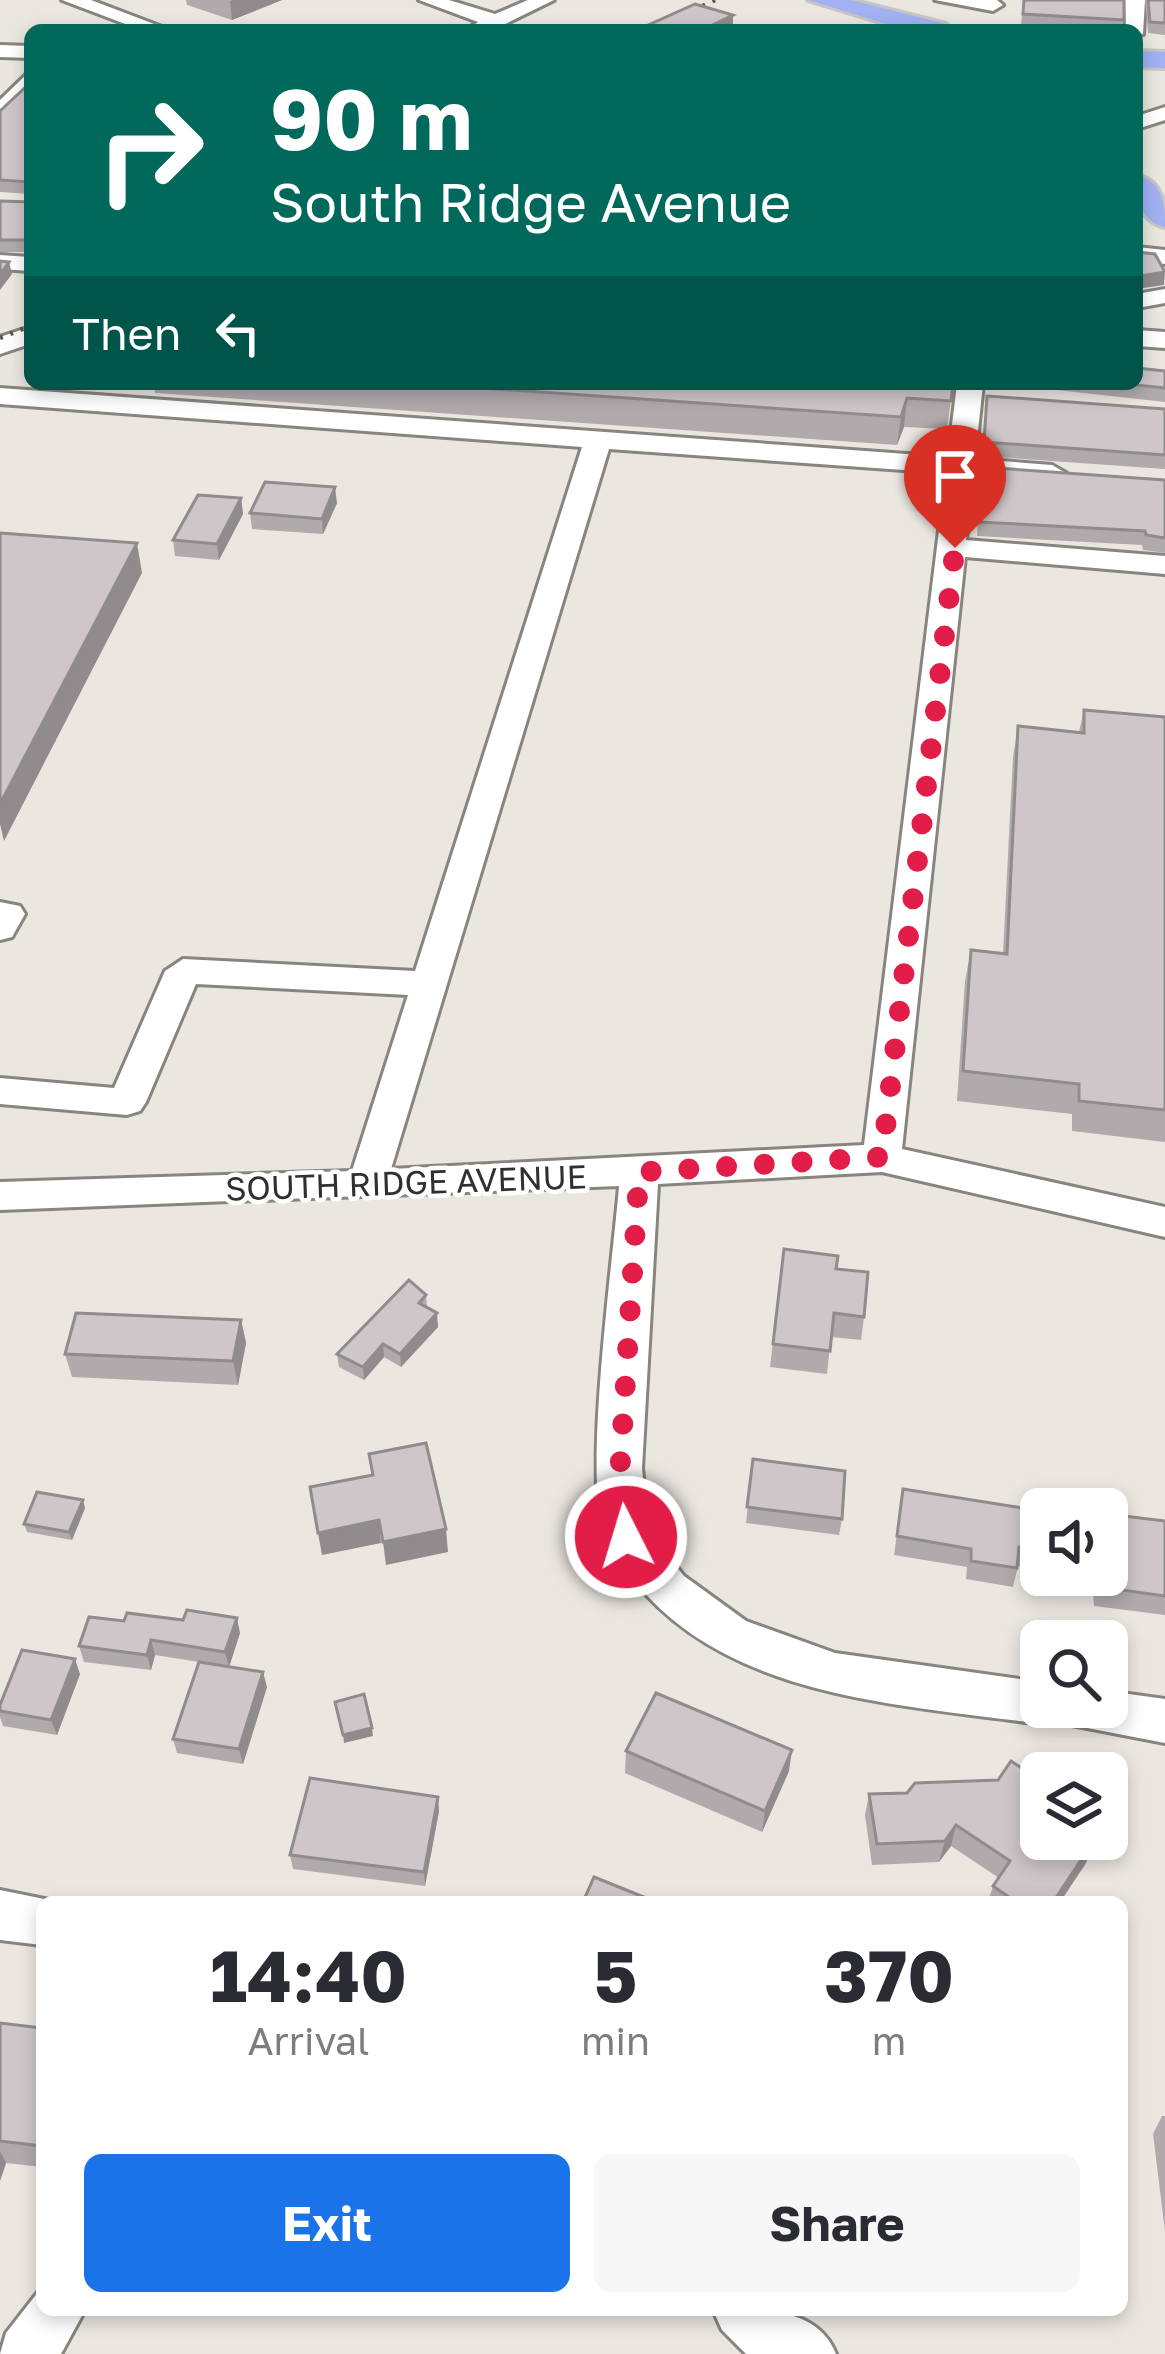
<!DOCTYPE html>
<html lang="en">
<head>
<meta charset="utf-8">
<style>
	:root { --surface:#fff; --page:#f7f7f7; --text:#2b2b33; --muted:#7c7c81; --accent:#1a73e8 }
	body { margin:0; font-family:"Golos Text",sans-serif; background:var(--page); color:var(--text); height:100vh; display:flex; flex-direction:column; font-size:45px; white-space:nowrap }
	* { box-sizing:border-box; margin:0 }
	p { font-size:39px; color:var(--muted) }
	.icon { flex:none; width:66px; height:66px; fill:none; stroke:currentColor; stroke-width:2; stroke-linecap:round; stroke-linejoin:round }
	.map { position:relative; flex:1; overflow:hidden }
	.panel { position:absolute; left:36px; top:1896px; width:1092px; height:420px; display:flex; flex-direction:column; background:var(--surface); border-radius:18px; box-shadow:0 6px 18px #0003 }
	.panel>* { flex:none }
	.banner { position:absolute; left:24px; top:24px; width:1119px; height:366px; border-radius:18px; box-shadow:0 6px 18px #0003; background:#00695c; color:#fff; overflow:hidden }
	.buttons { position:absolute; left:1020px; top:1488px; display:grid; gap:24px }
	.buttons a { display:grid; place-items:center; width:108px; height:108px; border-radius:18px; background:var(--surface); box-shadow:0 6px 18px #0003; font-size:60px }
	.pin { position:absolute; display:grid; place-items:center; width:102px; height:102px; color:#fff; margin:-123px -51px; border-radius:50% 50% 50% 0; rotate:-45deg; box-shadow:0 0 12px #0007 }
	.pin .icon { rotate:45deg }
	.me { position:absolute; width:132px; margin:-66px; rotate:355deg; stroke-linejoin:round; filter:drop-shadow(0 0 9px #0008) }
	.turn { display:flex; align-items:center; gap:42px; height:252px; padding:0 48px; font-size:54px }
	.turn .icon { width:156px; height:156px; stroke-width:2.5 }
	.turn b { display:block; font-size:84px; line-height:102px }
	.then { display:flex; align-items:center; height:114px; padding:0 48px; background:#0003; gap:24px; font-size:45px }
	.eta { display:flex; justify-content:space-evenly; align-items:center; height:204px; text-align:center }
	.eta b { font-size:72px; font-weight:700; line-height:84px }
	.primary-button { display:flex; gap:24px; margin-top:auto; padding:24px 48px }
	.primary-button a { flex:1; height:138px; border-radius:18px; background:var(--accent); color:#fff; font-size:48px; font-weight:700; line-height:138px; text-align:center }
	.primary-button a+a { background:var(--page); color:var(--text) }
	.map>svg:first-child { display:block }
</style>
</head>
<body>
<div class="map">
<svg width="1165" height="2354" viewBox="0 0 1165 2354">
	<rect width="100%" height="100%" fill="#eae6e0"/>
	<g fill="none" stroke-linecap="round" stroke-linejoin="round">
		<defs>
			<g id="minor">
				<polygon points="62,0 91,0 170,30 141,30"/>
				<polygon points="419,0 449,0 495,14 528,0 554,0 493,30 466,30 478,22"/>
				<polygon points="935,0 997,0 1003,5 993,11"/>
				<polygon points="1125,0 1145,0 1143,34 1126,30"/>
				<polygon points="0,45 30,46 30,58 0,57"/>
				<polygon points="30,71 30,91 0,120 0,100"/>
				<polygon points="1165,107 1165,120 1137,129 1137,116"/>
				<polygon points="1137,247 1165,250 1165,264 1137,261"/>
				<polygon points="0,255 30,257 30,271 0,269"/>
				<polygon points="1165,289 1165,303 1137,308 1137,294"/>
				<polygon points="30,327 30,344 0,354 0,337"/>
				<polygon points="1137,330 1165,332 1165,348 1137,346"/>
				<path d="M957 384H983L975 459 1052 465 1066 473 1052 481 973 475 966 540 1165 556V574L965 557 902 1149 1165 1207V1237L882 1172 658 1184 642 1468 648 1531 684 1576 746 1621 835 1653 1041 1682V1707H1107V1691L1165 1699V1743L1051 1721 1041 1724C901 1704 726 1699 632 1578 623 1566 610 1555 605 1541 582 1479 613 1262 619 1186L0 1210V1182L352 1171 408 995 196 984 146 1102 140 1111 127 1115 0 1104V1078L114 1088 165 971 183 959 415 971 582 447 0 404V388L948 457ZM609 449 946 473 864 1145 391 1169Z"/>
				<polygon points="0,902 20,906 25,914 12,937 0,940"/>
				<polygon points="0,1890 59,1902 42,1902 42,1945 0,1940"/>
				<polygon points="42,2287 42,2310 85,2310 61,2354 0,2354 6,2333"/>
				<path d="M713 2310C759 2310 816 2305 836 2354H746L722 2330Z"/>
			</g>
			<g id="major">
				<polygon points="808,0 851,0 946,24 950,30 906,30"/>
				<polygon points="1137,51 1165,52 1165,68 1137,67"/>
				<path d="M1137 175C1163 182 1165 204 1165 227 1139 221 1137 198 1137 175Z"/>
			</g>
		</defs>
		<use href="#minor" stroke="#88857f" stroke-width="6"/>
		<use href="#major" stroke="#c6c5c4" stroke-width="6"/>
		<use href="#minor" fill="#fff" fill-rule="evenodd"/>
		<use href="#major" fill="#a1b1f1" fill-rule="evenodd"/>
		<g stroke="#5a5855" stroke-width="4.5" stroke-dasharray="3 8" stroke-linecap="butt">
			<polyline points="653,30 715,0"/>
			<polyline points="0,338 30,326"/>
		</g>
	</g>
	<g fill="#b1aaac">
		<polygon points="186,0 282,0 232,20 187,5"/>
		<polygon points="1023,0 1124,20 1122,30 1021,26"/>
		<polygon points="1145,0 1165,0 1165,35 1148,33"/>
		<polygon points="30,83 30,194 0,192 0,111"/>
		<polygon points="0,201 30,202 30,251 28,252 0,252"/>
		<polygon points="1165,371 1165,402 1003,384 1137,384"/>
		<polygon points="154,384 953,384 947,429 904,427 897,445 155,393"/>
		<polygon points="987,396 1165,409 1165,469 982,456"/>
		<polygon points="982,467 1165,480 1165,553 1143,550 1142,545 977,536"/>
		<polygon points="241,498 243,514 219,560 175,556 173,540"/>
		<polygon points="337,503 323,534 252,529 250,513"/>
		<polygon points="1084,710 1165,717 1165,1142 1072,1131 1072,1114 957,1101 965,981 971,950 1003,953 1013,757 1018,726 1079,732"/>
		<polygon points="784,1249 836,1269 864,1317 861,1340 831,1337 827,1374 770,1367"/>
		<polygon points="426,1295 427,1307 438,1327 401,1367 384,1357 364,1380 339,1367 337,1354"/>
		<polygon points="241,1320 246,1343 238,1385 72,1377 65,1354"/>
		<polygon points="753,1459 842,1519 839,1535 746,1523"/>
		<polygon points="903,1489 1041,1511 1041,1569 1018,1566 1013,1587 966,1579 967,1567 894,1555"/>
		<polygon points="85,1508 72,1540 27,1532 24,1524"/>
		<polygon points="1165,1521 1165,1615 1094,1606 1092,1575 1107,1575"/>
		<polygon points="240,1633 229,1667 267,1687 243,1764 177,1753 173,1739 199,1662 155,1655 151,1670 84,1662 79,1646"/>
		<polygon points="80,1674 57,1735 3,1726 0,1717 0,1705"/>
		<polygon points="626,1751 789,1771 762,1832 625,1773"/>
		<polygon points="907,1793 1041,1839 1086,1863 1060,1902 988,1902 993,1886 999,1878 951,1846 939,1862 872,1865 865,1815 869,1794"/>
		<polygon points="439,1811 425,1886 293,1869 290,1855"/>
		<polygon points="0,2023 42,2028 42,2167 6,2163 0,2181"/>
		<polygon points="1162,2116 1165,2116 1165,2231 1153,2134"/>
	</g>
	<g fill="#908b8c">
		<polygon points="233,0 282,0 232,20 230,1"/>
		<polygon points="733,15 733,30 702,30"/>
		<polygon points="9,262 12,274 0,290 0,275"/>
		<polygon points="1165,272 1164,285 1137,289 1139,276"/>
		<polygon points="907,398 904,427 897,445 901,417"/>
		<polygon points="335,487 337,503 323,534 322,519"/>
		<polygon points="241,498 243,514 219,560 217,544"/>
		<polygon points="137,543 142,573 4,841 0,824 0,804"/>
		<polygon points="437,1313 438,1327 401,1367 400,1354"/>
		<polygon points="241,1320 246,1343 238,1385 233,1361"/>
		<polygon points="383,1344 384,1357 364,1380 363,1367"/>
		<polygon points="83,1500 85,1508 72,1540 69,1532"/>
		<polygon points="379,1520 381,1543 322,1555 318,1533"/>
		<polygon points="446,1529 448,1552 386,1565 383,1542"/>
		<polygon points="237,1618 240,1633 229,1667 225,1652"/>
		<polygon points="151,1640 155,1655 151,1670 147,1655"/>
		<polygon points="75,1659 80,1674 57,1735 51,1720"/>
		<polygon points="263,1672 267,1687 243,1764 239,1749"/>
		<polygon points="372,1728 373,1736 344,1743 343,1735"/>
		<polygon points="792,1750 789,1771 762,1832 765,1811"/>
		<polygon points="438,1797 439,1811 425,1886 424,1872"/>
		<polygon points="956,1825 951,1846 939,1862 945,1841"/>
		<polygon points="1093,1842 1086,1863 1060,1902 1053,1902"/>
		<polygon points="0,2151 6,2163 0,2181"/>
	</g>
	<g fill="#cec6c8" stroke="#908b8c" stroke-width="3">
		<polygon points="1024,0 1124,0 1124,20 1023,14"/>
		<polygon points="1148,0 1165,0 1165,23 1150,22"/>
		<polygon points="695,4 733,15 702,30 637,30"/>
		<polygon points="30,83 30,182 0,180 0,111"/>
		<polygon points="0,201 30,202 30,236 26,240 0,240"/>
		<polygon points="1137,252 1155,254 1165,272 1139,276 1137,280"/>
		<polygon points="0,261 9,262 0,275"/>
		<polygon points="1137,368 1165,371 1165,388 1127,384 1137,384"/>
		<polygon points="423,384 953,384 951,401 907,398 901,417"/>
		<polygon points="987,396 1165,409 1165,455 984,442"/>
		<polygon points="982,467 1165,480 1165,538 1146,535 1145,531 979,522"/>
		<polygon points="265,482 335,487 322,519 250,513"/>
		<polygon points="198,495 241,498 217,544 173,540"/>
		<polygon points="0,533 137,543 0,804"/>
		<polygon points="1084,710 1165,717 1165,1110 1079,1101 1079,1084 963,1071 971,950 1007,954 1018,726 1084,733"/>
		<polygon points="784,1249 838,1256 836,1269 868,1272 864,1317 834,1313 830,1351 773,1344"/>
		<polygon points="409,1280 426,1295 419,1303 437,1313 400,1354 383,1344 363,1367 337,1354"/>
		<polygon points="76,1313 241,1320 233,1361 65,1354"/>
		<polygon points="426,1443 446,1529 383,1542 379,1520 318,1533 310,1487 373,1475 369,1454"/>
		<polygon points="753,1459 845,1471 842,1519 747,1507"/>
		<polygon points="903,1489 1041,1511 1041,1550 1019,1547 1017,1568 971,1561 971,1549 897,1536"/>
		<polygon points="37,1492 83,1500 69,1532 24,1524"/>
		<polygon points="1107,1514 1165,1521 1165,1596 1100,1587 1099,1575 1107,1575"/>
		<polygon points="187,1610 237,1618 225,1652 151,1640 147,1655 79,1646 89,1617 124,1621 127,1613 183,1620"/>
		<polygon points="22,1650 75,1659 51,1720 0,1711 0,1705"/>
		<polygon points="199,1662 263,1672 239,1749 173,1739"/>
		<polygon points="656,1693 792,1750 765,1811 626,1751"/>
		<polygon points="364,1694 372,1728 343,1735 335,1702"/>
		<polygon points="1011,1761 1041,1781 1041,1839 1088,1839 1093,1842 1053,1902 1016,1902 993,1886 1010,1861 956,1825 945,1841 877,1844 869,1794 907,1793 915,1783 998,1780"/>
		<polygon points="310,1778 438,1797 424,1872 290,1855"/>
		<polygon points="594,1877 656,1902 583,1902"/>
		<polygon points="0,2023 42,2028 42,2146 0,2141"/>
	</g>
	<g fill="none" stroke-linecap="round" stroke-linejoin="round">
		<polyline stroke="#e11d48" stroke-width="21" stroke-dasharray="0 37.8" points="626,1537 620,1468 639,1172 882,1157 955,548"/>
	</g>
	<g text-anchor="middle" dominant-baseline="central" stroke-width="9" stroke-linejoin="round" paint-order="stroke">
		<g font-size="33" fill="#32302e" stroke="#fff">
			<text transform="translate(406 1182) rotate(-2)">SOUTH RIDGE AVENUE</text>
		</g>
	</g>
</svg>
<div class="buttons">
<a><svg class="icon" aria-label="sound" viewBox="0 0 24 24"><path d="M4 9h4l5-4v14l-5-4H4zM17 9q2 3 0 6"/></svg></a>
<a><svg class="icon" aria-label="search" viewBox="0 0 24 24"><circle cx="10" cy="10" r="6"/><path d="M15 15l6 6"/></svg></a>
<a><svg class="icon" aria-label="layers" viewBox="0 0 24 24"><path d="M12 4l9 5-9 5-9-5zM3 14l9 5 9-5"/></svg></a>
</div>
<div class="pin" style="left:955px;top:548px;background:#d93025"><svg class="icon" aria-label="arrive" viewBox="0 0 24 24"><path d="M6 21V4h12l-3 4 3 4H6"/></svg></div>
<svg class="me" style="left:626px;top:1537px" viewBox="-20 -20 40 40"><circle r="17" fill="#e11d48" stroke="#fff" stroke-width="3"/><path d="M0-11L8 9 0 5-8 9z" fill="#fff"/></svg>
<div class="banner">
<div class="turn"><svg class="icon" aria-label="right" viewBox="0 0 24 24"><path d="M7 20v-9h11M14 6l5 5-5 5"/></svg><div><b>90 m</b>South Ridge Avenue</div></div>
<div class="then">Then<svg class="icon" aria-label="left" viewBox="0 0 24 24"><path d="M17 20v-9H6M10 6l-5 5 5 5"/></svg></div>
</div>
<section class="panel">
<div class="eta">
<div><b>14:40</b><p>Arrival</p></div>
<div><b>5</b><p>min</p></div>
<div><b>370</b><p>m</p></div>
</div>
<div class="primary-button"><a>Exit</a><a>Share</a></div>
</section>
</div>
</body>
</html>
